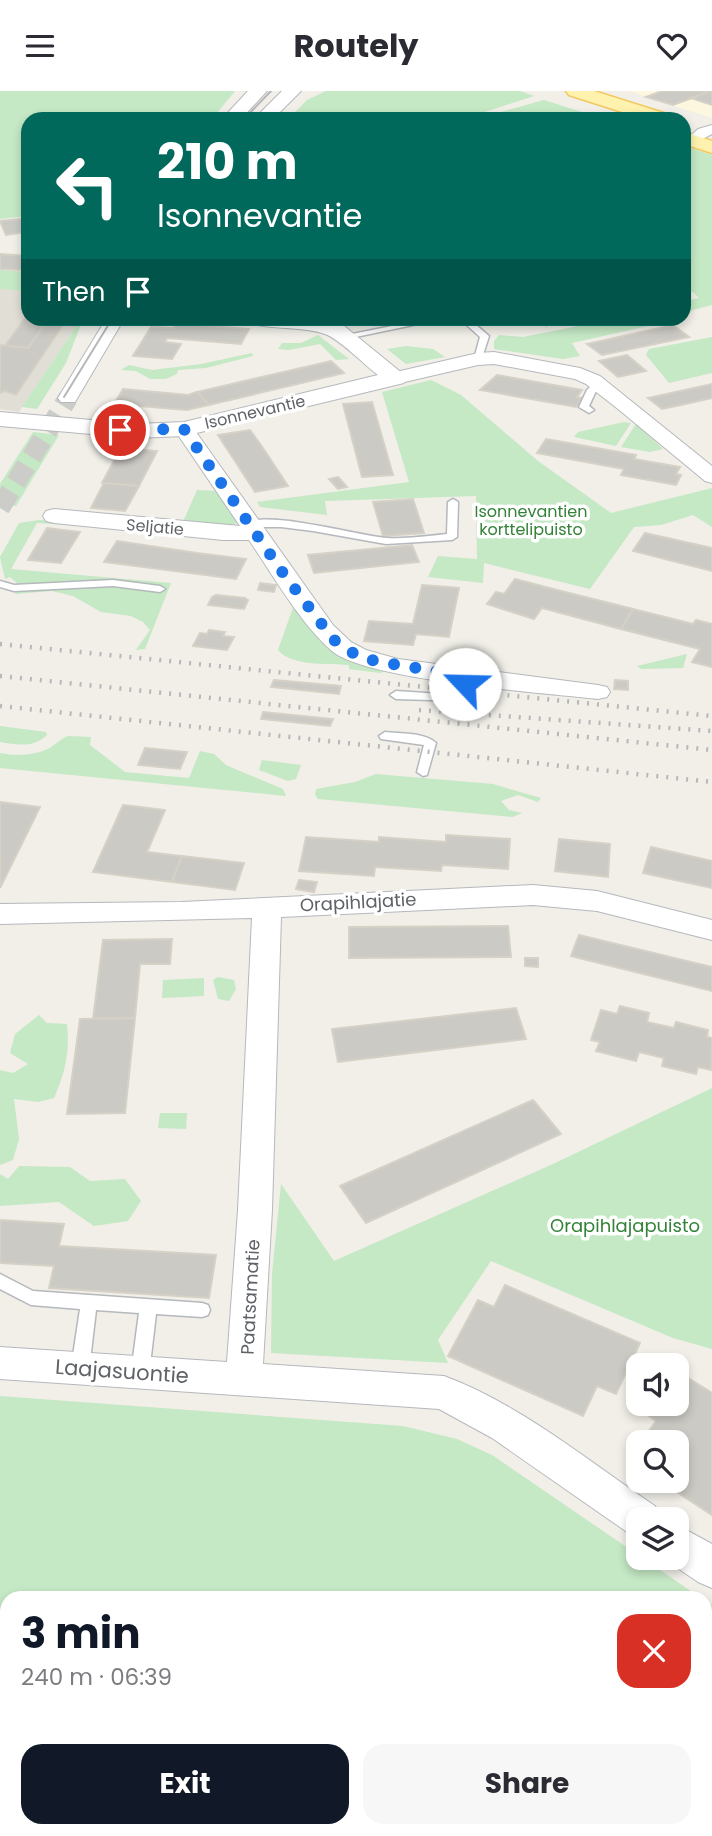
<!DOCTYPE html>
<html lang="en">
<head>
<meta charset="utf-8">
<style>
	:root { --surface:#fff; --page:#f7f7f7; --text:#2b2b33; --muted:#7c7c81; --accent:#111827 }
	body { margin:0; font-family:Poppins,sans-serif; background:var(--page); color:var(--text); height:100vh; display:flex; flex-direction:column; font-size:26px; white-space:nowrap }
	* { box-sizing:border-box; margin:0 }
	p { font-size:23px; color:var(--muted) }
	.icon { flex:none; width:38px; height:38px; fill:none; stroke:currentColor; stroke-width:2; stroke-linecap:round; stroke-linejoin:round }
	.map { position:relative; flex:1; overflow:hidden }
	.drawer { position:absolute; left:0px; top:1500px; width:712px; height:247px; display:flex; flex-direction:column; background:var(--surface); border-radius:21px 21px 0 0; box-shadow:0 4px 10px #0003 }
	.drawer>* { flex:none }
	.guide { position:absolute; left:21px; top:21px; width:670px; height:214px; border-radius:21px; box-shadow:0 4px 10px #0003; background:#00695c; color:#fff; overflow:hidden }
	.tools { position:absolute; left:626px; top:1262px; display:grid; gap:14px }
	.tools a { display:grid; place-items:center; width:63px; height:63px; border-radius:14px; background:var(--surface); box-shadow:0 4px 10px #0003; font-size:35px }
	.pin { position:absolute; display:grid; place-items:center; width:60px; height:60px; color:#fff; margin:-30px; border:4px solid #fff; border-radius:50%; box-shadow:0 2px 7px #0007 }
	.me { position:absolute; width:77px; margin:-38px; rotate:294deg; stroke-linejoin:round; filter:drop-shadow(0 0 5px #0008) }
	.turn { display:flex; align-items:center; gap:24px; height:147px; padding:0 21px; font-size:32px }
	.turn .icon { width:91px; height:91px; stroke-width:2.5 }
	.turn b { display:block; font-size:49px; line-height:60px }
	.then { display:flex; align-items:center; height:66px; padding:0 21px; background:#0003; gap:14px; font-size:26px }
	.round { display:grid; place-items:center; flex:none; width:74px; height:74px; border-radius:21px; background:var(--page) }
	.headline { display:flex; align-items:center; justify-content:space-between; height:119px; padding:0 21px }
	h1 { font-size:42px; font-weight:700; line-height:52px; color:var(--accent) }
	.cta { display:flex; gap:14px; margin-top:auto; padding:14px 21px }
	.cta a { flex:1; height:80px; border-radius:21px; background:var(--accent); color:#fff; font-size:28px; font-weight:700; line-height:80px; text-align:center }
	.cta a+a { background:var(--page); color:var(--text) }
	header { display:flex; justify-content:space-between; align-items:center; height:91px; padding:0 21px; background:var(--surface); font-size:32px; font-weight:700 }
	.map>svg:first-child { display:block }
</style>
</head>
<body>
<header><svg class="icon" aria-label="menu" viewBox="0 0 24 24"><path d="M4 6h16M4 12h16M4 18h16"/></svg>Routely<svg class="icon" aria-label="heart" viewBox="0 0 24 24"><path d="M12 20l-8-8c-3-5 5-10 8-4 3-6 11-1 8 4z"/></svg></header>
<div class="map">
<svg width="712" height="1745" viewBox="0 0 712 1745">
	<rect width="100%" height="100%" fill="#f1efe8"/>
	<polygon fill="#fef7e0" points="629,0 712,0 712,27"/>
	<polygon fill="#e1ded6" points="0,187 28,189 28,228 78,228 77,234 19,321 0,318"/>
	<g fill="#c5e8c5">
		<polygon points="0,0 235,0 212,28 28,28 28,125 0,128"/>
		<polygon points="326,0 520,0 534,5 463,28 288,28 307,9"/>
		<polygon points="544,9 604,28 476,28"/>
		<polygon points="684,55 712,64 712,214 693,219 684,226 684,210 699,207 693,201 684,202"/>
		<polygon points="0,179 28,181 28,200 0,198"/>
		<polygon points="78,228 83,228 66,272 37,318 22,316 77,234"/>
		<polygon points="614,228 679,228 572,252 580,265 563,268 494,258 494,250 499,244 523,246"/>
		<polygon points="318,244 349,268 336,269 320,253 289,259 278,258 282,252 301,252"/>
		<polygon points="712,246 712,282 669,292 646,264 649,258"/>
		<polygon points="406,255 433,258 445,266 406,273 387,258"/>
		<polygon points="252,262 253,265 206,277 178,279 177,283 166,288 150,288 136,280 121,279 129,274 152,279 201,273"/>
		<polygon points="431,289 461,304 538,370 611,422 712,397 712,436 693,424 661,434 634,436 590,498 484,472 483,492 428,486 438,465 477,468 476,405 325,410 327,424 260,416 257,411 409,391 382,301"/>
		<polygon points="624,331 631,332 616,355 574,346 578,341"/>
		<polygon points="636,333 663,358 650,361 621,356"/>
		<polygon points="33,341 59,344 16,415 0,412 0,393"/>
		<polygon points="197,399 217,400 239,432 220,437 182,433"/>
		<polygon points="39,429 54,430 54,433 37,432 11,478 171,492 145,558 136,559 150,539 143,531 131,525 101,521 73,505 52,500 15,503 17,492 10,486 5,488 0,466 19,432"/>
		<path d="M294 514 388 579 380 582 349 578V574C329 572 292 576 278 559Z"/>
		<polygon points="687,563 683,577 641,578 637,575"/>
		<path d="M0 635 46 641 47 644C34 657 17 654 0 651Z"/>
		<path d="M68 645 91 646 90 654 125 681 189 687 200 660 214 663 226 674 283 698 286 705 0 677V662C16 665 32 665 48 658 55 654 60 648 68 645Z"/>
		<polygon points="262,669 301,674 296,688 288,690 259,679"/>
		<polygon points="376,683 493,693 541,707 538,711 518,704 501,710 509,719 522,722 513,726 318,708 315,704 316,698 355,691"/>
		<polygon points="218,886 234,889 236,898 229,910 218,908 213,889"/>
		<polygon points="204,887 204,905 162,907 163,889"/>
		<path d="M39 924 47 932 67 933C70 961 65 982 54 1007L38 1011 14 1008 19 1048 13 1069 0 1074V979L13 982 28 973 10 962 15 943Z"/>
		<polygon points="712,997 712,1258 673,1247 491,1170 438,1249 448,1272 271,1262 272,1183 281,1093 334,1170 553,1073"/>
		<polygon points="160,1022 187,1022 186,1038 158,1037"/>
		<polygon points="19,1075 70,1076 90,1090 125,1088 141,1110 128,1130 94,1135 59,1111 0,1115 0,1083 8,1088"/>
		<polygon points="0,1305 403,1335 457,1348 492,1364 701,1507 7,1507 7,1740 705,1740 705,1510 712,1514 712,1745 0,1745"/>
	</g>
	<g fill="#cccac5" stroke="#d6d1c6" stroke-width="2">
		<polygon points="662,0 712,0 673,14 646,6"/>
		<polygon points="712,0 712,14 691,7"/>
		<polygon points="28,127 28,141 6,144 0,130"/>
		<polygon points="0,163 28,165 28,170 21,179 0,178"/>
		<polygon points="27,224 28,228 49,228 28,257 5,255"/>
		<polygon points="49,228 67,228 16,304 5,300 0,302 0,254 28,257"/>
		<polygon points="176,232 249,238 241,253 167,247 165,251 181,253 172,268 133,265 151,236 174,237"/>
		<polygon points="673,234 689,246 602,264 587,253"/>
		<polygon points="627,264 646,280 618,286 599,270"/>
		<polygon points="331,270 344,282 209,314 197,301"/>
		<polygon points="497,284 582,299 577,306 582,307 576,316 480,299"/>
		<polygon points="712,293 712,307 681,314 662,318 648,307"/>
		<polygon points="123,298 188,304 197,301 209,314 187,319 114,313"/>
		<polygon points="372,311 393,384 362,386 343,313"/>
		<polygon points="250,339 263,357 288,395 255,401 218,344"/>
		<polygon points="546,348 636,364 634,368 680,376 676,383 681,384 676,394 621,384 624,378 537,362"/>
		<polygon points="121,357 157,360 139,395 102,392"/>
		<polygon points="338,386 347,396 338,398 329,388"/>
		<polygon points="104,392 139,395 125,420 91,417"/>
		<polygon points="413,408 424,442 383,445 373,411"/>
		<polygon points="47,437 80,441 61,472 28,469"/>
		<polygon points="645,442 712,457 712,480 633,460"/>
		<polygon points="117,450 197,462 246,468 236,488 104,471"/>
		<polygon points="412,454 419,471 314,482 308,464"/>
		<polygon points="515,488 561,500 633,518 621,538 542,517 534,528 487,513 496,501 504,503"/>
		<polygon points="260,492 276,494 274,501 258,499"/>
		<polygon points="422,494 459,497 449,546 416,543 413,554 364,550 369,530 413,533"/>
		<polygon points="216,504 245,507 248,509 244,518 208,514 212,506"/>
		<polygon points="633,518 693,533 696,529 712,533 712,576 692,571 700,558 621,538"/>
		<polygon points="209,539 225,541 223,545 234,546 227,559 193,555 200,542 207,543"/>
		<polygon points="274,589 341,595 339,603 271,596"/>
		<polygon points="615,589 628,590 628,599 614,598"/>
		<polygon points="263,621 333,628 330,635 261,628"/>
		<polygon points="145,657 187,661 180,678 138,674"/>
		<polygon points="0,711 40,716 0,797"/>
		<polygon points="123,714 165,719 147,761 182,765 172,791 93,781"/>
		<polygon points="446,744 510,748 508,778 442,774 441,780 375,776 374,785 299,780 306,746 379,751 379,746 446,751"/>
		<polygon points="559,748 610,753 608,786 555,780"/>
		<polygon points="651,756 712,770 712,797 643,782"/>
		<polygon points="182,765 244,772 235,799 172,791"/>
		<polygon points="299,789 317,791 314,801 296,798"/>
		<polygon points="508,835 511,866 349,867 349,836"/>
		<polygon points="579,844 712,876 712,900 571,865"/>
		<polygon points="172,848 170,873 140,873 135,927 93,928 103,849"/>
		<polygon points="525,867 538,867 538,876 525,875"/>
		<polygon points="620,915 649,922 647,931 674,937 676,931 708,939 707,946 712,947 711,979 698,976 696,983 662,975 664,967 639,961 636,970 596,960 600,951 591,949 601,919 617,923"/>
		<polygon points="516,917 526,948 338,971 332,938"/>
		<polygon points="135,927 125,1022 67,1023 80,928"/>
		<polygon points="533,1009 561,1043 366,1132 340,1095"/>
		<polygon points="0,1129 64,1133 59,1155 216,1164 209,1207 49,1197 54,1175 0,1172"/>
		<polygon points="505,1194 640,1252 616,1303 597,1295 583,1325 448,1265 478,1209 494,1216"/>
		<polygon points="677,1280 712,1302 712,1424 660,1390 677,1390 677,1351 641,1351 656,1330 634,1315 639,1308 639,1312 677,1312"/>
		<polygon points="639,1354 639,1375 628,1368"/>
	</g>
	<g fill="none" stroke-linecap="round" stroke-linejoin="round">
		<polyline stroke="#ccccc8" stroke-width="20" stroke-dasharray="20 10" stroke-linecap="butt" points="0,417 68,307"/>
		<defs>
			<g id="service">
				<polygon points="427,228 442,228 346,248 342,245"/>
				<polygon points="460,228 469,228 489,245 481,270 474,268 480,246"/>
				<polygon points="540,228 549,228 553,232 546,234"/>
				<polygon points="595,291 603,293 596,300 589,315 594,319 589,322 579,316 587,299"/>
				<path d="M453 408 458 411 457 446 452 449 386 453 313 440 281 436H249L244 433C266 418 358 445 387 447 407 448 427 445 447 443L448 411Z"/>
				<polygon points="113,489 160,495 165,498 160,501 113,495 14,500 0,496 0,490 14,494"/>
				<polygon points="465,582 471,585 465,610 396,608 390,604 396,600 456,604 459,585"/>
				<path d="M385 641C401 643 424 641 436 652L427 684 423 685 417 681 424 654 381 648 379 645Z"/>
				<polygon points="0,1183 33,1200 202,1212 208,1214 210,1219 208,1224 202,1226 156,1223 149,1282 146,1287 140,1290 134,1287 131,1282 139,1222 96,1219 89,1278 86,1283 80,1286 74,1283 71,1278 80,1218 31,1214 0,1198"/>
			</g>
			<g id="minor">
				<polygon points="712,34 712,43 693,53 686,49 698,38"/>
				<polygon points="106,228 124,228 75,311 61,311 58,307"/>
				<polygon points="494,261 580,277 600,285 712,375 712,392 705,390 618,318 586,293 575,288 494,273 478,274 396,293 386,287 396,281 478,262"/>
				<path d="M184 332 191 334 333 534 351 551 366 559 398 568 598 594 607 596 610 601 607 606 598 608C545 602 366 589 332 560 300 532 273 484 249 449H223L54 432 46 430 43 425 46 420 54 418 240 435 174 338 177 334Z"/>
				<path d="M533 794 597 800 712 829V849L597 820 533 814 281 826 272 1119 263 1273 444 1285C520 1313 588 1370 655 1415L661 1428H639V1446L627 1441 492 1347 439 1318 0 1288V1256L227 1271 238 1119 252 827 0 833V813L182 811Z"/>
				<polygon points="677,1434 712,1453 712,1497 698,1491 663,1467 677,1466"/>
			</g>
			<g id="tertiary">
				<polygon points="248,0 267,0 241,28 222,28"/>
				<polygon points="282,0 301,0 273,28 254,28"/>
				<path d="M250 228H316L343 234 408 287 404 292 184 345 137 347 0 335V321L137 333 184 331 378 284C363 273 341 249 325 243 302 235 277 239 253 233Z"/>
			</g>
			<g id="primary">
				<polygon points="566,0 594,0 670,24 672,28 644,28 569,4"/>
				<polygon points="684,41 712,50 712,62 684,53"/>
			</g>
		</defs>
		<use href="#service" stroke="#b5b8bc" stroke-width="3"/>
		<use href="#minor" stroke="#b5b8bc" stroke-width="2"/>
		<use href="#tertiary" stroke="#b5b8bc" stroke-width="2"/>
		<use href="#primary" stroke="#f2c960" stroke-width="3"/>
		<use href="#service" fill="#fff" fill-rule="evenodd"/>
		<use href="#minor" fill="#fff" fill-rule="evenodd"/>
		<use href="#tertiary" fill="#fff" fill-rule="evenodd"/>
		<use href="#primary" fill="#fff2af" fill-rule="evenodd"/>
		<g stroke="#b6b7b8" stroke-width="2">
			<polyline points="244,28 271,0"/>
			<polyline points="64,306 112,228"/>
		</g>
		<g stroke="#b6b7b8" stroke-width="4.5" stroke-dasharray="2 8" stroke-linecap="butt">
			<polyline points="0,553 712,625"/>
			<polyline points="0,585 712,659"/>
			<polyline points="0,615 712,691"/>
			<polyline points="419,619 712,640"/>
		</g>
	</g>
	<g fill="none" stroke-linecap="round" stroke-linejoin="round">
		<polyline stroke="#1a73e8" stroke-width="12" stroke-dasharray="0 21.6" points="120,339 184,338 285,485 334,549 356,564 375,570 465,585 465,593"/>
	</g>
	<g text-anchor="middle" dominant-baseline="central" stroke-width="7" stroke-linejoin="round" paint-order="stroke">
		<g font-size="16" fill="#5f6368" stroke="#fff">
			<text transform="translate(255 321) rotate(-13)">Isonnevantie</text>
			<text transform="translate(155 436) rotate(5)">Seljatie</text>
		</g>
		<g font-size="16" fill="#348238" stroke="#fff">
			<text x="531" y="420">Isonnevantien<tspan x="531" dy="18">korttelipuisto</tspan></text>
		</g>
		<g font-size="18" fill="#5f6368" stroke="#fff">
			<text transform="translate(358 811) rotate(-3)">Orapihlajatie</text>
			<text transform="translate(250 1206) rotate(-87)">Paatsamatie</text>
		</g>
		<g font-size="18" fill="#348238" stroke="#fff">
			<text x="625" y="1134">Orapihlajapuisto</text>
		</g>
		<g font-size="21" fill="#5f6368" stroke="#fff">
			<text transform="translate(122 1280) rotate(4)">Laajasuontie</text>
		</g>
	</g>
</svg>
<div class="tools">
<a><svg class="icon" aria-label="sound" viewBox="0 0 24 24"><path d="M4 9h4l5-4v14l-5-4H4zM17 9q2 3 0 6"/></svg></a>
<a><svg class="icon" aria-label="search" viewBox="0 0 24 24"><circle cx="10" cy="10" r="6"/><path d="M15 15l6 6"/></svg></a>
<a><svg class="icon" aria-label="layers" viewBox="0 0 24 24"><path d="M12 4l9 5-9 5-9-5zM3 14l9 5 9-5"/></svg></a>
</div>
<div class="pin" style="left:120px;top:339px;background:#d93025"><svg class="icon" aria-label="arrive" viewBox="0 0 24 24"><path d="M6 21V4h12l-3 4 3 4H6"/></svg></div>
<svg class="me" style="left:465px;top:593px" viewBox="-20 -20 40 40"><circle r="19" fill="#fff"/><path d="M0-13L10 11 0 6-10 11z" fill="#1a73e8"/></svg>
<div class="guide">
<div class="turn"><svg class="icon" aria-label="left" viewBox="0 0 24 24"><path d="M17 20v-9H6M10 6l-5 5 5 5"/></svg><div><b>210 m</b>Isonnevantie</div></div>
<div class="then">Then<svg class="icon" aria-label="arrive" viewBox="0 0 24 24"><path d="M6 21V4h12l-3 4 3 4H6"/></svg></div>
</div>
<section class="drawer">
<div class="headline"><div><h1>3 min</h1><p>240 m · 06:39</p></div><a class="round" style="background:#d93025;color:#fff"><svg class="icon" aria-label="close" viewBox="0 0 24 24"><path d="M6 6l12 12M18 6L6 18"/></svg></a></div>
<div class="cta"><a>Exit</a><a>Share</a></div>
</section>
</div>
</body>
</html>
